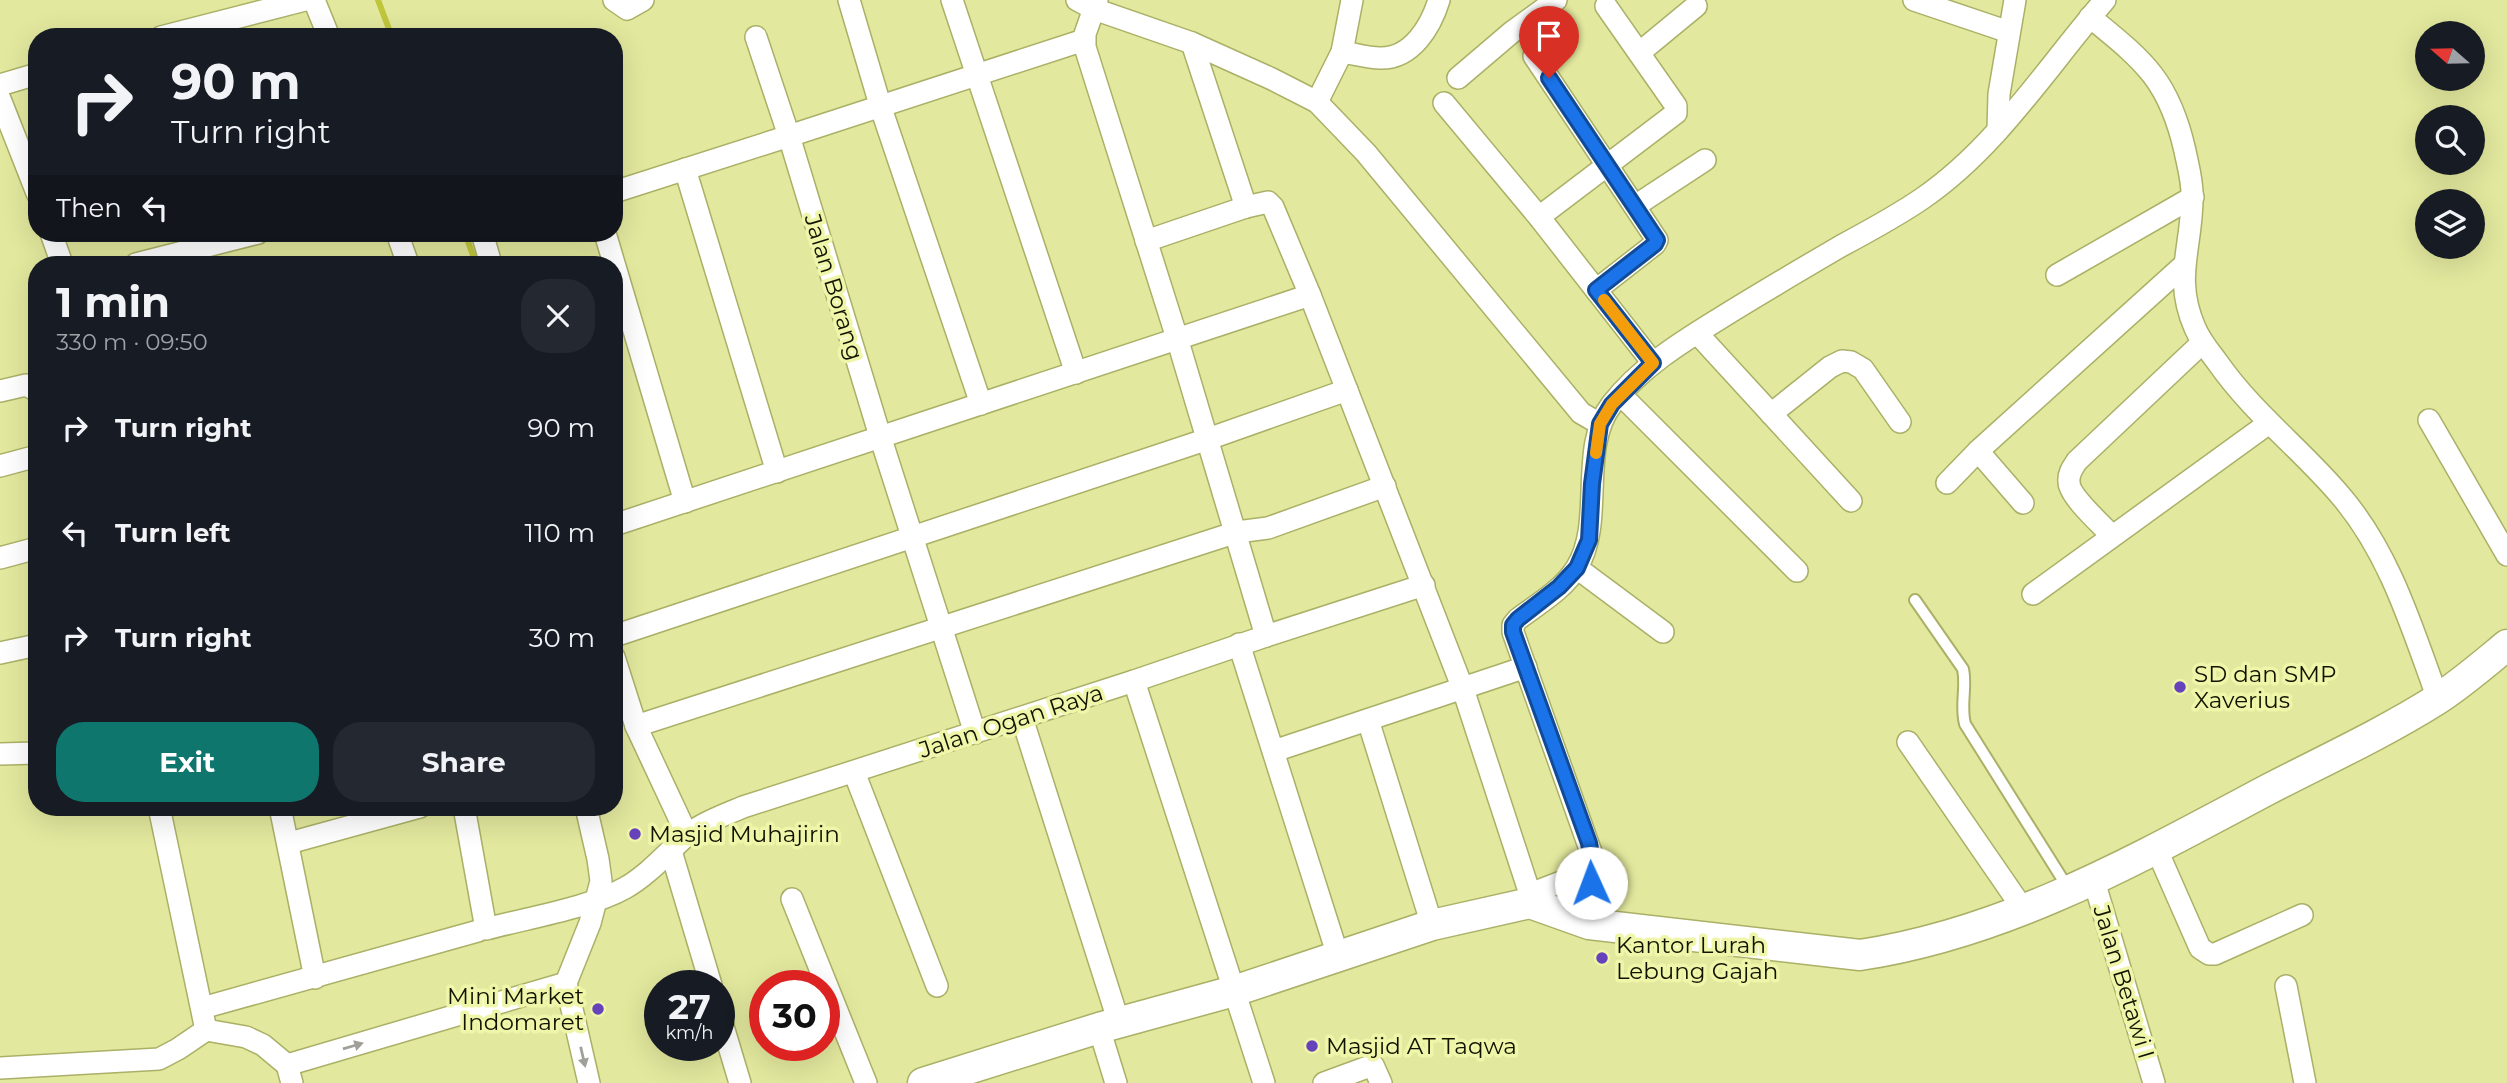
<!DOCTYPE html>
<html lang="en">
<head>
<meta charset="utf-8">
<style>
	:root { --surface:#171b24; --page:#242831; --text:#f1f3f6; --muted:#9ea1a6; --accent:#0f766e }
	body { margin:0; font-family:Montserrat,sans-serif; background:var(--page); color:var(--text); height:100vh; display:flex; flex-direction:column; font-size:26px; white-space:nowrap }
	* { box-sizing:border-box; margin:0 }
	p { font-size:23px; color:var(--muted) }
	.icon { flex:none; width:38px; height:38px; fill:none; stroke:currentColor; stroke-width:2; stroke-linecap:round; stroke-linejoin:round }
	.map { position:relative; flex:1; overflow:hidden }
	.details { position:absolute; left:28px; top:256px; width:595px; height:560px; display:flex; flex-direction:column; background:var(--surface); border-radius:28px; box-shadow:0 7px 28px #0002 }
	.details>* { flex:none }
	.hud { position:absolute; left:28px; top:28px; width:595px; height:214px; border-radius:28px; box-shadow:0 7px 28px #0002; background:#171b24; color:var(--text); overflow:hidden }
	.needle { width:46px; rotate:290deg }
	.buttons { position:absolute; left:2415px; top:21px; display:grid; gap:14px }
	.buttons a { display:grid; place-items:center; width:70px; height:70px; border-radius:50%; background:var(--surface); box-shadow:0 7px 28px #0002; font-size:35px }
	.speed { position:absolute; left:644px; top:970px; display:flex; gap:14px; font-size:35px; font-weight:700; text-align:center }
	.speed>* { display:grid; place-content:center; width:91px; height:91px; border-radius:50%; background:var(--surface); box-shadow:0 7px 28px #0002; line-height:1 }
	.speed small { font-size:18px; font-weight:400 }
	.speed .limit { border:10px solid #d22; background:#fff; color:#111 }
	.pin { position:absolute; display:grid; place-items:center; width:60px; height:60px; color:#fff; margin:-72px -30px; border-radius:50% 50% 50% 0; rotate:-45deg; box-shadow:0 0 7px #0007 }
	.pin .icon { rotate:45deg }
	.me { position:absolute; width:77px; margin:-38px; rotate:358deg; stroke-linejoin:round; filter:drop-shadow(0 0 5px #0008) }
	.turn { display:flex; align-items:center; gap:24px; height:147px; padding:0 28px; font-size:32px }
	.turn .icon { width:91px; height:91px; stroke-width:2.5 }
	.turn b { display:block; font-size:49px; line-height:60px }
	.then { display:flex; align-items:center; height:66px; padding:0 28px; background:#0003; gap:14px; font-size:26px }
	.round { display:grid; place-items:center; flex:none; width:74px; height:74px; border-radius:28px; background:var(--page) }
	.overview { display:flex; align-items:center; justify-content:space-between; height:119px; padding:0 28px }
	h1 { font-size:42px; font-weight:700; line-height:52px }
	.primary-button { display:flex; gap:14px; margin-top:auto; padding:14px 28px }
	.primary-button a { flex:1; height:80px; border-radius:28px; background:var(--accent); color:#fff; font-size:28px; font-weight:700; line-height:80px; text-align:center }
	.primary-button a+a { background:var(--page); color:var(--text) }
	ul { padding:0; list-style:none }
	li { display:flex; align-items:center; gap:21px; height:105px; padding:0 28px }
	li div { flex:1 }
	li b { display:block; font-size:26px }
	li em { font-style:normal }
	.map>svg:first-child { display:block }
</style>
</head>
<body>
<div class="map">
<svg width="2507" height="1083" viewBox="0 0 2507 1083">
	<rect width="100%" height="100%" fill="#e2e89d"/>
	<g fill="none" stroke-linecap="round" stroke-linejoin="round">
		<g stroke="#c0c63c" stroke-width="6">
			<polyline points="378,0 392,37"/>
			<polyline points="465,233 476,264"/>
		</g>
		<defs>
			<path id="lane" d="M1915 600 1963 669C1967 687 1960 705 1965 724L2068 888"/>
			<g id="street">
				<polyline points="314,0 329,37"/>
				<polyline points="614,0 627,9 643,0"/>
				<polyline points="849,0 881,108 981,404"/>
				<polyline points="952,0 1076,373"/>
				<polyline points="1077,0 1094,9 1192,43 1272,79 1317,102 1366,153 1581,413 1600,424"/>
				<polyline points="1097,0 1085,34 1085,47 1177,338 1266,636 1134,681"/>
				<polyline points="1914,0 2009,32"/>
				<path d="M2090 17C2144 61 2169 80 2185 151 2188 166 2193 183 2192 198 2192 248 2173 278 2195 328 2201 342 2210 352 2218 363 2253 413 2301 449 2340 495 2390 553 2412 628 2438 699"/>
				<polyline points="161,37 305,0"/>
				<polyline points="1192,43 1246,207"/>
				<path d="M1342 52C1355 54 1368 58 1380 58 1412 59 1431 26 1439 0"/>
				<polyline points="1639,53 1696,6"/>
				<polyline points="1534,56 1657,240 1655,244 1596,290"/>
				<polyline points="1458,78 1512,32 1556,0"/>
				<polyline points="0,85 37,74"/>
				<polyline points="0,99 37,193"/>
				<polyline points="1317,102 1342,52 1352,0"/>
				<polyline points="1444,103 1539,217 1653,363"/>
				<polyline points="1998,130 1999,94 2015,0"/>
				<polyline points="685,169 777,472"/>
				<polyline points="614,192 789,136 756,37"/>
				<polyline points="1635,206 1705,160"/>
				<polyline points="1539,217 1676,113 1676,106 1606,6"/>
				<polyline points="51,233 62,264"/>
				<polyline points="397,233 408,264"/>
				<polyline points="482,233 491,264"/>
				<polyline points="605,233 685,502"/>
				<polyline points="1146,241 1246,207 1268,202 1273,207 1310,295 1463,689 1530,894 1530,903"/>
				<polyline points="136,264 258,233"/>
				<polyline points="2057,275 2193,197"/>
				<polyline points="1697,333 1851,501"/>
				<polyline points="0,391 26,385 37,391"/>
				<polyline points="1621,395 1797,571"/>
				<polyline points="1771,414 1830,367 1842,361 1851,362 1863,369 1900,422"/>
				<polyline points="2429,420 2507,555"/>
				<polyline points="1978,451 2023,503"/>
				<polyline points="0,466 37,456"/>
				<polyline points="1947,483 1978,451 2184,265"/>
				<polyline points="614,525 1310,295"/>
				<path d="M2112 536C2102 525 2069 496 2069 482 2068 473 2073 467 2077 461L2202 343"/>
				<polyline points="0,558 37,548"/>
				<polyline points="1577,568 1663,632"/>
				<polyline points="2033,594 2269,423"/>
				<polyline points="614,636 1208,439 1347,390"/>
				<polyline points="1266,636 1424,585"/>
				<polyline points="1239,644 1338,956"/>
				<polyline points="0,653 37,645"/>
				<polyline points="614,657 636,726 687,835"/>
				<polyline points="1022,718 1119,1023"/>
				<polyline points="1368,720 1432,925"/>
				<polyline points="636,726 1237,532 1268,528 1385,486"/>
				<polyline points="975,733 880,436 789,136 1084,40"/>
				<polyline points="1908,742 2023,909"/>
				<polyline points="1274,751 1526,667"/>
				<polyline points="0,754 37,753"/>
				<polyline points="854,772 937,986"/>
				<polyline points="159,807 206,1030 246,1037 263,1045 287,1065 292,1083"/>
				<polyline points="280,807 315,978"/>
				<path d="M464 807 486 929C527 918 589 908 625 888 648 875 667 853 686 836 702 823 724 815 743 807L1134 681 1264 1083"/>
				<polyline points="586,807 598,859 601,881 590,923 566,983 589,1083"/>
				<polyline points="289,843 420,807"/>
				<polyline points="2156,848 2200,948 2209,954 2215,954 2302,915"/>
				<polyline points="671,851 711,985"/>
				<polyline points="1589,869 1592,897 1589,924"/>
				<polyline points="2094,881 2154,1083"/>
				<path d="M1530 894 1582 874 1589 869 1592 855 1513 632V625L1518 619C1538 604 1564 589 1577 567 1605 522 1578 447 1612 404 1640 368 1680 343 1719 319 1759 294 1800 270 1841 246 1869 231 1897 216 1923 198 1997 147 2047 67 2105 0"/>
				<polyline points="792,899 866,1083"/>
				<polyline points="2286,986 2305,1083"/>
				<polyline points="202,1008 478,931"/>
				<polyline points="719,1013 740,1083"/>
				<polyline points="1099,1028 1116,1083"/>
				<polyline points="287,1065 566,983"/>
				<polyline points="0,1068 159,1059 178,1049 206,1030"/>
				<polyline points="1324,1083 1373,1065 1381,1083"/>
			</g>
			<path id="secondary" d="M923 1083 1099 1028 1234 991 1432 925 1530 903 1589 924 1860 955C2007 933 2137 859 2267 790 2323 761 2382 734 2436 700 2461 684 2484 664 2507 645"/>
		</defs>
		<use href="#lane" stroke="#abb067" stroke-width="14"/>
		<use href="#street" stroke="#abb067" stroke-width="24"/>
		<use href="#secondary" stroke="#abb067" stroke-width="33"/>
		<use href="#lane" stroke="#fff" stroke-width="10"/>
		<use href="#street" stroke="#fff" stroke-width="21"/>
		<use href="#secondary" stroke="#fff" stroke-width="30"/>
	</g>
	<defs><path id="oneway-solid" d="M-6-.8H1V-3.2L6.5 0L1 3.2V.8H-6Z" transform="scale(1.75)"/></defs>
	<g fill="#a0a099">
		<use href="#oneway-solid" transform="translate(353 1046) rotate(-16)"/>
		<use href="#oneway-solid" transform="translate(583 1057) rotate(77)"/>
	</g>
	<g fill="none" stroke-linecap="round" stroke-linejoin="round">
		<defs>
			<path id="route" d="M1549 78 1657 240 1655 244 1596 290 1653 363 1612 404 1600 424 1592 484 1589 540 1577 568 1559 587 1518 619 1513 625V632L1589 843C1592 857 1589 869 1591 883"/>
		</defs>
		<use href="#route" stroke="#114b97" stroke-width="18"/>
		<use href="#route" stroke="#1a73e8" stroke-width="12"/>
		<polyline stroke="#f59e0b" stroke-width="12" points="1596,453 1600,424 1612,404 1653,363 1604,300"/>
	</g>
	<g fill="#6642bb" stroke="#eff5a9" stroke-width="2.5">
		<circle cx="2180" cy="687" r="7"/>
		<circle cx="635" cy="834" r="7"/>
		<circle cx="1602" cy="958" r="7"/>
		<circle cx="598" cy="1009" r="7"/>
		<circle cx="1312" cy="1046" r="7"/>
	</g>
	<g text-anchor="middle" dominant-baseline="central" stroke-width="7" stroke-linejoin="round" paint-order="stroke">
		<g font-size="23" fill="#111200" stroke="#eff5a9">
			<text transform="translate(834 287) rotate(73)">Jalan Borang</text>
			<text transform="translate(1011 721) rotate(-18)">Jalan Ogan Raya</text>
			<text transform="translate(2124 982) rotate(73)">Jalan Betawi I</text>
		</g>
		<g font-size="23" fill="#111200" stroke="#eff5a9" text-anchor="start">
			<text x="2194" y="674">SD dan SMP<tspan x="2194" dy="26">Xaverius</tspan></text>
			<text x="649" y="834">Masjid Muhajirin</text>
			<text x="1616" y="945">Kantor Lurah<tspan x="1616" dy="26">Lebung Gajah</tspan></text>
			<text x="584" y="996" text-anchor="end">Mini Market<tspan x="584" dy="26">Indomaret</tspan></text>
			<text x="1326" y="1046">Masjid AT Taqwa</text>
		</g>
	</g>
</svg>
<div class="buttons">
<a><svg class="needle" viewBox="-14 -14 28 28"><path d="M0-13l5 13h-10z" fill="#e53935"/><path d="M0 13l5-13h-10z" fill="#9ea1a6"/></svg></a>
<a><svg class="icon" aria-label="search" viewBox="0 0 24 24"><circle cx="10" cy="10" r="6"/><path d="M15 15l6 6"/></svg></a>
<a><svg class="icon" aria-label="layers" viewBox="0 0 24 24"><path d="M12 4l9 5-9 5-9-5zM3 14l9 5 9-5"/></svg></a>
</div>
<div class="speed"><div>27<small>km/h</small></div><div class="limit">30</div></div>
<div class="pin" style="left:1549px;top:78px;background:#d93025"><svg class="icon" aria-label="arrive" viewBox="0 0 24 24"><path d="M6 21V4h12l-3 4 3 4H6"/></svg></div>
<svg class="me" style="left:1591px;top:883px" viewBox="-20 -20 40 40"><circle r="19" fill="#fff"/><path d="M0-13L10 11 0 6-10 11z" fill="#1a73e8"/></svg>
<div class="hud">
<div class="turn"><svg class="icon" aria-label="right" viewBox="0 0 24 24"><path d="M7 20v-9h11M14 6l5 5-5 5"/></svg><div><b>90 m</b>Turn right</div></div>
<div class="then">Then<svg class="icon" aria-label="left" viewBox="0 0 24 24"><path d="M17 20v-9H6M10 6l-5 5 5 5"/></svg></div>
</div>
<section class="details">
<div class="overview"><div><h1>1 min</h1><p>330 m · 09:50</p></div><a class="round"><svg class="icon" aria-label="close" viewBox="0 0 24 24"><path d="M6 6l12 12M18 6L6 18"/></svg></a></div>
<ul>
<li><svg class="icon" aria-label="right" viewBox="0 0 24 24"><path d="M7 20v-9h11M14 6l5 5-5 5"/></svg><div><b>Turn right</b></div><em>90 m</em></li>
<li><svg class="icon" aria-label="left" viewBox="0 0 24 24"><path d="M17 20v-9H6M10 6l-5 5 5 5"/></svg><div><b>Turn left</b></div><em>110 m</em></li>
<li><svg class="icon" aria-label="right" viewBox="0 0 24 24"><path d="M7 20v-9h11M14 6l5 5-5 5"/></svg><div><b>Turn right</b></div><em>30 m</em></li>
</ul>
<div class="primary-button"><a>Exit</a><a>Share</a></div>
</section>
</div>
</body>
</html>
